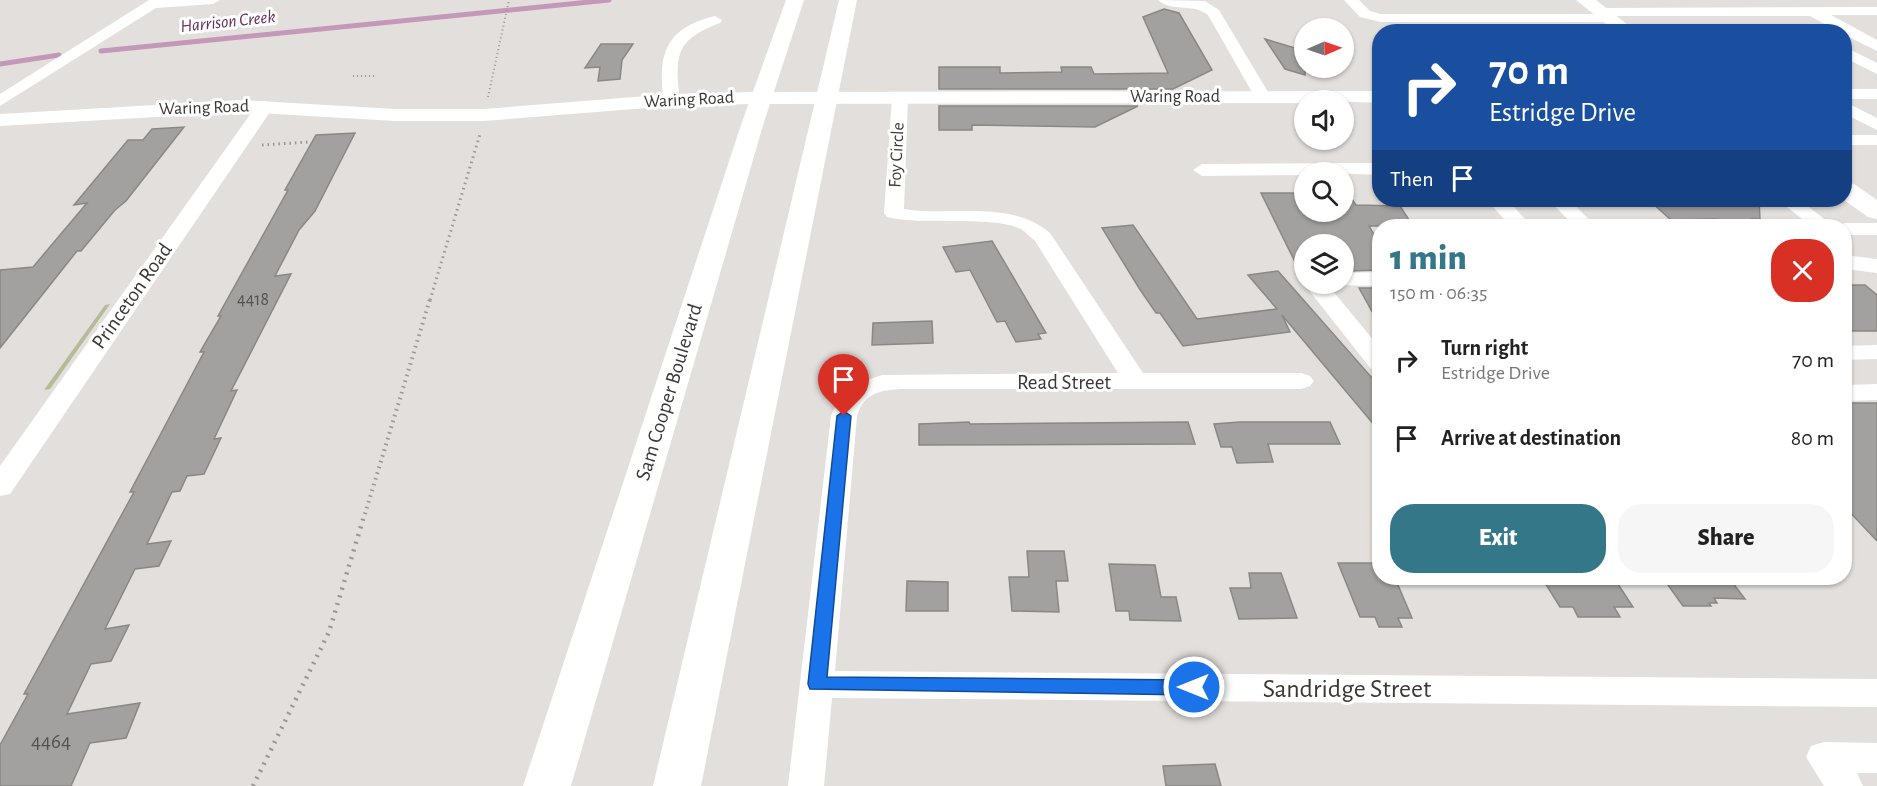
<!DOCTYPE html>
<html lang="en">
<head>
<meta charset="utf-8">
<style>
	:root { --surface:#fff; --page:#f6f6f6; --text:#222; --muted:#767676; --accent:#347788 }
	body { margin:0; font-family:"Alegreya Sans",sans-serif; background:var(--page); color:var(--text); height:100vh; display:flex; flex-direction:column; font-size:22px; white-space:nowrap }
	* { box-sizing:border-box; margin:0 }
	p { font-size:20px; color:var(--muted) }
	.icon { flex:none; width:33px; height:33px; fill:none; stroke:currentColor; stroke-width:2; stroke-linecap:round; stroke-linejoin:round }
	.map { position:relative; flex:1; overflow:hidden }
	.drawer { position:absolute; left:1372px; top:219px; width:480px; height:366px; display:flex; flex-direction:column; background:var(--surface); border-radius:24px; box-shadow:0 2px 4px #0004 }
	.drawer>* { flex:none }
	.banner { position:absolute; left:1372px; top:24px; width:480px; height:183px; border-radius:24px; box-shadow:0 2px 4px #0004; background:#1a4fa0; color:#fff; overflow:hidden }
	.needle { width:39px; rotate:88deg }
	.buttons { position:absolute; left:1294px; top:18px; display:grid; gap:12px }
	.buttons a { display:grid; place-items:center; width:60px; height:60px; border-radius:50%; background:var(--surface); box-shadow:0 2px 4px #0004; font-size:30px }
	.pin { position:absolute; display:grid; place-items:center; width:51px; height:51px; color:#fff; margin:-62px -26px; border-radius:50% 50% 50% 0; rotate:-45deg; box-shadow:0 0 6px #0007 }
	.pin .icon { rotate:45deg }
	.me { position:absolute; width:66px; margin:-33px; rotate:270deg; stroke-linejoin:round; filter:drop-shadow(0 0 4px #0008) }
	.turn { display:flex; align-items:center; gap:21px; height:126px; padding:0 18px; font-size:27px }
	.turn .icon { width:78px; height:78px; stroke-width:2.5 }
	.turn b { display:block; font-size:42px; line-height:51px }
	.then { display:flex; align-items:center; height:57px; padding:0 18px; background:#0003; gap:12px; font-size:22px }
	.round { display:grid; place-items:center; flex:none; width:63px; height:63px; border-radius:24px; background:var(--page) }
	.headline { display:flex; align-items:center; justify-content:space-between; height:102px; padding:0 18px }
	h1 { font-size:36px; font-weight:800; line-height:45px; color:var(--accent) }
	.button { display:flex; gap:12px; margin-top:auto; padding:12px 18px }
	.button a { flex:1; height:69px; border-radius:24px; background:var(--accent); color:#fff; font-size:24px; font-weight:800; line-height:69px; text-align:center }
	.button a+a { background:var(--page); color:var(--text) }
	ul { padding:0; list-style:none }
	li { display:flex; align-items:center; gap:18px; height:78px; padding:0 18px }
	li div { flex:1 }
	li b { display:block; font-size:22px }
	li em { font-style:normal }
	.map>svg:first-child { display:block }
</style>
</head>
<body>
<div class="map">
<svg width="1877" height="786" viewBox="0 0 1877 786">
	<rect width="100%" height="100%" fill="#e3dfdd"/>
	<polygon fill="#b5bb96" points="110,304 50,389 44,390 105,305"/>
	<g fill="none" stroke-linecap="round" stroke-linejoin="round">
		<g stroke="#c499b7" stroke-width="5">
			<polyline points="101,51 609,0"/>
			<polyline points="0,64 59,55"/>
		</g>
	</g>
	<g fill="#a3a19f" stroke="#8a8885" stroke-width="1.5">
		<polygon points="1164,9 1179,13 1212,70 1173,89 939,89 939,67 1000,67 1000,73 1062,72 1061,67 1091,67 1094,74 1168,73 1143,17"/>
		<polygon points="1265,39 1305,51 1305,75 1285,69"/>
		<polygon points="601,44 633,44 622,60 620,79 598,81 600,67 585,68"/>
		<polygon points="939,106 1138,106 1095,127 972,125 972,130 939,130"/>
		<polygon points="184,127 126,201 115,210 81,251 77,251 0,348 0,270 33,267 87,203 74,205 128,140 143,140 152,129"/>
		<polygon points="355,133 315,211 299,230 275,276 291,274 231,391 237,390 214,439 221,438 204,474 187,476 180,491 172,492 147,544 171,541 159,566 135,569 105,629 129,625 111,661 91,664 67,714 140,703 126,738 90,743 71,786 0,786 0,745 28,694 24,694 134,492 130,492 204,352 200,352 221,316 218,316 288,190 285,190 316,135"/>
		<polygon points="1261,193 1305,193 1305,212 1344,212 1344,193 1348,193 1356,205 1400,206 1413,226 1369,226 1380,245 1380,270 1349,271 1344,268 1344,244 1305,244 1305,268 1298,268"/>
		<polygon points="1649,200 1759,200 1760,219 1752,219 1755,222 1721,222 1717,219 1671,220"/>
		<polygon points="1133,225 1197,319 1277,309 1248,275 1278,271 1380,387 1380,432 1282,315 1290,332 1183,346 1160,313 1156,313 1139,288 1102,228"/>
		<polygon points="992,241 1046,333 1038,334 1041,339 1016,342 1005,321 997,322 970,270 956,272 943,247"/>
		<polygon points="1845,285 1865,285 1877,295 1877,331 1845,331"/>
		<polygon points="1359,288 1380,288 1380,326"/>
		<polygon points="932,321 933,343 872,345 873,323"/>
		<polygon points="1845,403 1877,403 1877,541 1845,507"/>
		<polygon points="969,422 970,424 1188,422 1195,444 919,445 919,424"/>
		<polygon points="1240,422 1330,422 1340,444 1268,444 1273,462 1237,463 1232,447 1221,447 1214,424"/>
		<polygon points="1027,551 1064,551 1068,581 1056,581 1059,612 1012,611 1009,577 1029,577"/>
		<polygon points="1338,563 1380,563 1380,578 1395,578 1412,618 1398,618 1402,627 1379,627 1375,617 1360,617"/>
		<polygon points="1109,564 1155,565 1161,597 1176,597 1181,621 1130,620 1129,611 1116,611"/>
		<polygon points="1249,573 1281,573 1297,618 1239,619 1230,588 1251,588"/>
		<polygon points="1542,578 1614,578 1633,607 1614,607 1620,617 1578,617 1573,607 1560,607"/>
		<polygon points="1663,578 1729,578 1745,599 1714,598 1717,603 1709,603 1711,606 1683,606"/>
		<polygon points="907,581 948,582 948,611 906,611"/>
		<polygon points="1215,764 1221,786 1166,786 1163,766"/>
	</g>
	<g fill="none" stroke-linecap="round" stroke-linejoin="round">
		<g stroke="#999795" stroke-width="2" stroke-dasharray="1 3" stroke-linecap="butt">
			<polyline points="353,76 375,76"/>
			<polyline points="488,97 509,0"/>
		</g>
		<g stroke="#999795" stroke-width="3" stroke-dasharray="1.5 4" stroke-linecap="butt">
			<polyline points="262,145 309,142"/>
			<polyline points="430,300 480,134"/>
		</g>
		<polyline stroke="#999795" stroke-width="4" stroke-dasharray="1.5 4.5" stroke-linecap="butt" points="365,514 430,299"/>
		<polyline stroke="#999795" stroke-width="4.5" stroke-dasharray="2 6" stroke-linecap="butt" points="253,786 329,632 365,513"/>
		<g fill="#fff" fill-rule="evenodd">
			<polygon points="149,0 220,0 213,4 156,8 0,106 0,94"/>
			<path d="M1158 0 1205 1 1219 10 1271 97 1269 101H1257L1208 15C1194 3 1170 12 1158 0Z"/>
			<polygon points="1344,0 1359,0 1370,11 1381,14 1596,14 1597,9 1602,8 1877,7 1877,15 1831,15 1877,40 1877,51 1845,35 1845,32 1839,32 1810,16 1615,16 1614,21 1609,22 1381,22 1360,17"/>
			<path d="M715 16 722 20 720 23C675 40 675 55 680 100L672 105 666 104C662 97 662 88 662 81 660 42 678 25 715 16Z"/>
			<polygon points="1845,47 1877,63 1877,74 1845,58"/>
			<rect x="1845" y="89" width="32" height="10"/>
			<path d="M900 93 908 98 904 209C953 217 1009 199 1050 233L1143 373H1301L1310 376 1314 381 1310 386 1301 389H902C880 390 864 393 857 416L835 671 1877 679V707L832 698 824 786H788L831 416 839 398 849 386 882 375 1118 373 1035 241C1030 237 1026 232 1021 229 993 215 923 226 887 217L884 213 892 98Z"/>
			<polygon points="265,101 274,106 10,494 0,496 0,466 259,102"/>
			<polygon points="1845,102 1877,118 1877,130 1845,114"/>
			<rect x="1845" y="135" width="32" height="10"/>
			<polygon points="1380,163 1380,175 1305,172 1305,175 1202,176 1193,170 1202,164"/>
			<polygon points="1487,200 1508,200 1531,226 1510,226"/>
			<polygon points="1549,200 1570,200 1595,226 1574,226"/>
			<polygon points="1778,200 1800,200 1833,226 1811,226"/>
			<polygon points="1845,223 1877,223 1877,235 1845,235 1845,226 1836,226"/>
			<polygon points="1845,255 1877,259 1877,273 1845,269"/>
			<polygon points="1380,272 1380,286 1337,285 1332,290 1380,348 1380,371 1371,369 1308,289 1312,284 1344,284 1344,273"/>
			<polygon points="1877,345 1877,359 1845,360 1845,346"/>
			<polygon points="1877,384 1877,400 1845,401 1845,385"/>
			<polygon points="1824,742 1877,743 1877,773 1857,773 1863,786 1824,786 1806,757 1811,746"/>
		</g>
		<g fill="#fff" fill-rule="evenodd">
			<polygon points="1576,0 1596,0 1637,32 1616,32"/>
			<polygon points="1380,91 1380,103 1305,100 1305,103 751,104 672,106 484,121 395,121 242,112 0,126 0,114 242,100 395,109 484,109 672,94 751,92"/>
			<polygon points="1845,182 1854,184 1877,200 1877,219 1868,217 1844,200"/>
		</g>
		<g fill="#fff" fill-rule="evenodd">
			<polygon points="786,0 804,0 764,122 571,786 523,786 742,122"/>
			<polygon points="839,0 857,0 701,786 653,786"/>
		</g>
	</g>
	<polygon fill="#1a73e8" stroke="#114b97" stroke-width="1.5" points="844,411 851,416 827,677 1194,680 1200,682 1203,687 1200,692 1194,695 810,689 808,684 837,416"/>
	<g text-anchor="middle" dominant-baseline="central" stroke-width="6" stroke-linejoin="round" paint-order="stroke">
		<g font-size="18" font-style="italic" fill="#642e56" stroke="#fff">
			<text transform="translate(228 22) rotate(-6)">Harrison Creek</text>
		</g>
		<g font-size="18" fill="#393837" stroke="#fff">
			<text x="1175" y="97">Waring Road</text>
			<text transform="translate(689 100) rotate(-3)">Waring Road</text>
			<text transform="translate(204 108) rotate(-2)">Waring Road</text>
			<text transform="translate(897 155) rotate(-87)">Foy Circle</text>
		</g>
		<g font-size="18" fill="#545251">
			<text x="253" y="300">4418</text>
		</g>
		<g font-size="21" fill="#393837" stroke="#fff">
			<text transform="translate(132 296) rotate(-55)">Princeton Road</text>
			<text x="1064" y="382">Read Street</text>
			<text transform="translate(669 392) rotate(-73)">Sam Cooper Boulevard</text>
		</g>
		<g font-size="21" fill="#545251">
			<text x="51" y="741">4464</text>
		</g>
		<g font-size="26" fill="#393837" stroke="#fff">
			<text x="1347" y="689">Sandridge Street</text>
		</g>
	</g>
</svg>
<div class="buttons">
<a><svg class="needle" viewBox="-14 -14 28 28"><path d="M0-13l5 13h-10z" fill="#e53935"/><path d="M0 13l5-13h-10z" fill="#767676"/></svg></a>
<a><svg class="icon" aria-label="sound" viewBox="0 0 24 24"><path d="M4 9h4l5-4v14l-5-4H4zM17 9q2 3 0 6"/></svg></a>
<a><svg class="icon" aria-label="search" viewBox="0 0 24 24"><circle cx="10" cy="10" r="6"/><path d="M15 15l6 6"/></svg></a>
<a><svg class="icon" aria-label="layers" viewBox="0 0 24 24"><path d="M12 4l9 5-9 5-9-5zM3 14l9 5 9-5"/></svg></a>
</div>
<div class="pin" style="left:844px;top:416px;background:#d93025"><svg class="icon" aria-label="arrive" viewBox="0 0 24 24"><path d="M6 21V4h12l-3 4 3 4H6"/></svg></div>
<svg class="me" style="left:1194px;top:687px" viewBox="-20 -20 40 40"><circle r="17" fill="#1a73e8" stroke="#fff" stroke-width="3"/><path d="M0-11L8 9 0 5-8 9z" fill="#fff"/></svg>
<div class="banner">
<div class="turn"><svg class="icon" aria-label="right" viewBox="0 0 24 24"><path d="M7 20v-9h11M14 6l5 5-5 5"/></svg><div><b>70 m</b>Estridge Drive</div></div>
<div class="then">Then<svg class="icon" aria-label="arrive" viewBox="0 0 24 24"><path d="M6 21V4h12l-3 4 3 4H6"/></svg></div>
</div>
<section class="drawer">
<div class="headline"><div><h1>1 min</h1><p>150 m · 06:35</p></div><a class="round" style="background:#d93025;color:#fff"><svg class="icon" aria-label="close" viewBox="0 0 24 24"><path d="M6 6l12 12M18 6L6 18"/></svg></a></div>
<ul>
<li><svg class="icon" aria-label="right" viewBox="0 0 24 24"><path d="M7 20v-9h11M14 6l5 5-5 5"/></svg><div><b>Turn right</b><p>Estridge Drive</p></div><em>70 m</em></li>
<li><svg class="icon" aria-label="arrive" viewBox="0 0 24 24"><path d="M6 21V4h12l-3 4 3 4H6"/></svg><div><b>Arrive at destination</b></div><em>80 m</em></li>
</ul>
<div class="button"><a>Exit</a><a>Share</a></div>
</section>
</div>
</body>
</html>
